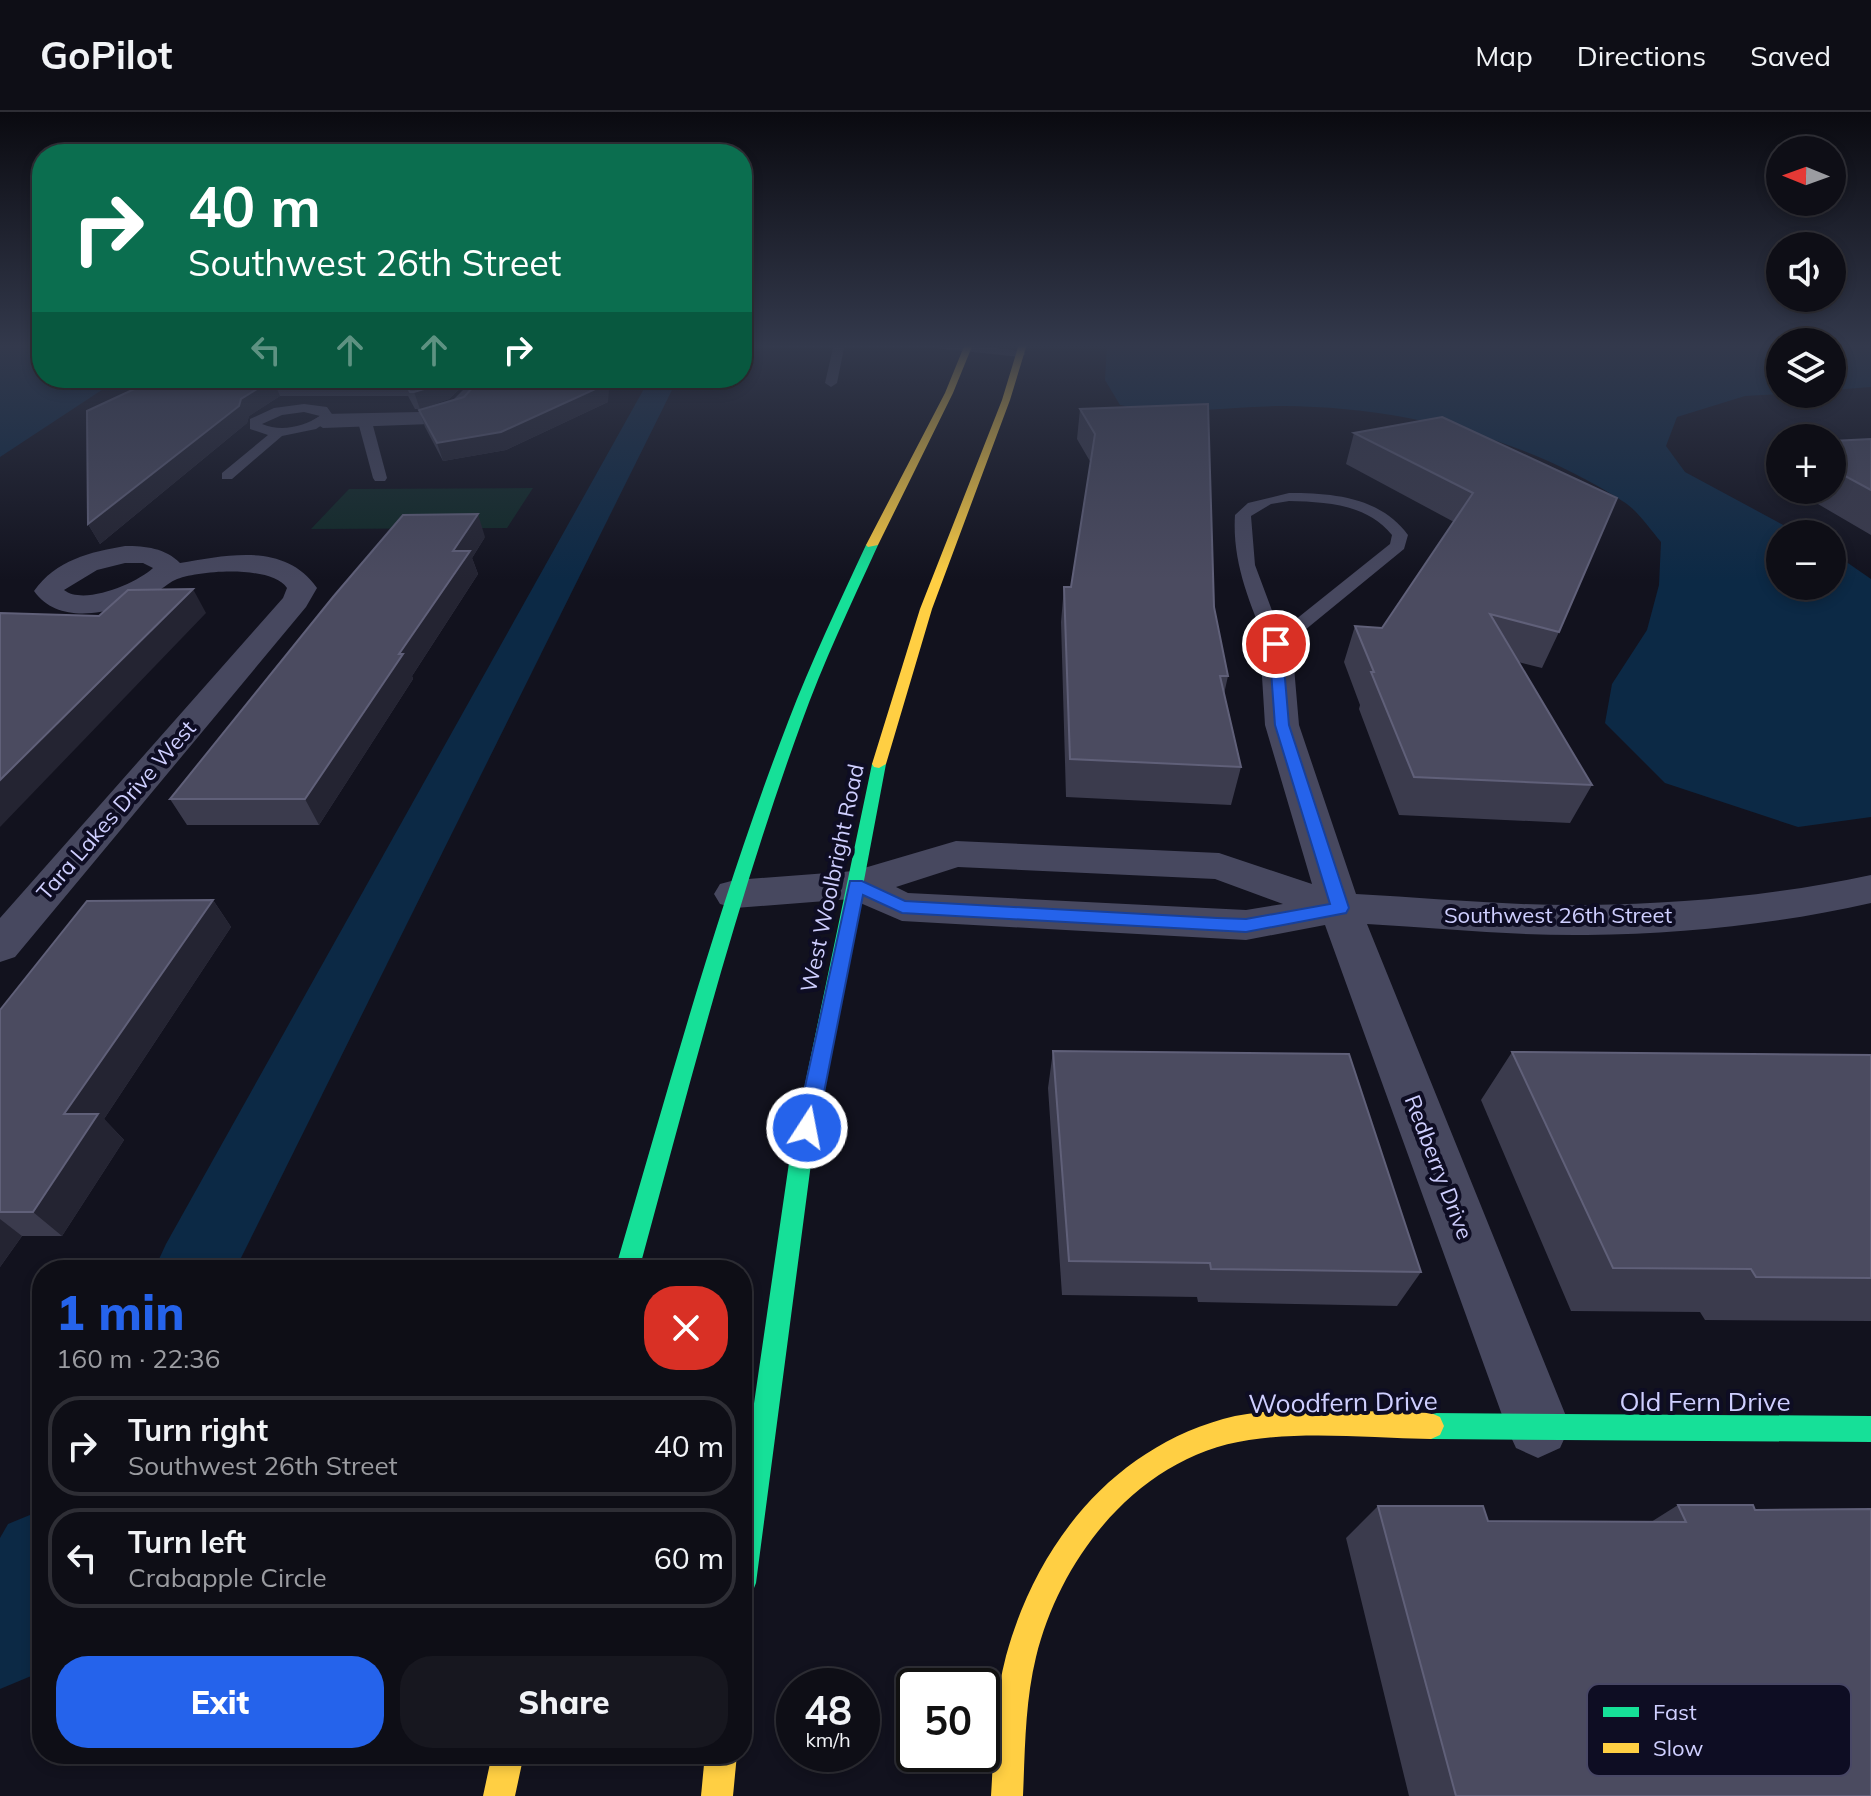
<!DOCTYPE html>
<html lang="en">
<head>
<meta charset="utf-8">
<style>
	:root { --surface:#0e0e16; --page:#17171f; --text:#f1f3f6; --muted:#9b9ca1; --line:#2e2e35; --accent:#2563eb }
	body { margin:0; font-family:Mulish,sans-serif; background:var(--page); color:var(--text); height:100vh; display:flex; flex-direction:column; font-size:30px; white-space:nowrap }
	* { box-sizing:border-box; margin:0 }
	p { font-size:26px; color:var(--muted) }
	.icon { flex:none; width:44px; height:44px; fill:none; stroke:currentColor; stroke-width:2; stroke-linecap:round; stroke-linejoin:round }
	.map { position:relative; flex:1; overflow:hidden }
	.side { position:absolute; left:32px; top:1148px; width:720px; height:504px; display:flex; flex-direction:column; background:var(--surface); border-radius:32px; box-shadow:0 4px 12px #0003,0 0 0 2px var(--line) }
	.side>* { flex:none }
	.hud { position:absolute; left:32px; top:32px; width:720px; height:244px; border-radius:32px; box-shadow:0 4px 12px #0003,0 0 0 2px var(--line); background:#0b6e4f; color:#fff; overflow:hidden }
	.needle { width:52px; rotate:271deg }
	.fabs { position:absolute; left:1766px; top:24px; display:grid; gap:16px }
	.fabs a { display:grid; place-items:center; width:80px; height:80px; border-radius:50%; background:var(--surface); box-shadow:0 4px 12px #0003,0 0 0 2px var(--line); font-size:40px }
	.speed { position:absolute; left:776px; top:1556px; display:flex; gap:16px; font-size:40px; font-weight:700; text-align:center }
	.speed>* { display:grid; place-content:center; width:104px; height:104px; border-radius:50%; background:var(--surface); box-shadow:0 4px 12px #0003,0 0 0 2px var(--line); line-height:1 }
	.speed small { font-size:20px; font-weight:400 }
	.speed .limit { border:4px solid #111; border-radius:12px; background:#fff; color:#111 }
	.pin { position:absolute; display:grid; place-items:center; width:68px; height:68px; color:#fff; margin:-34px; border:4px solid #fff; border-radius:50%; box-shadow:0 2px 8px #0007 }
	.me { position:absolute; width:88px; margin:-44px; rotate:11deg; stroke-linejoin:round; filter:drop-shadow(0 0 6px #0008) }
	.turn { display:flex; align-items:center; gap:28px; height:168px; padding:0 24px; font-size:36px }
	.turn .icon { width:104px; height:104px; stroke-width:2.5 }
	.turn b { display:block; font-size:56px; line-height:68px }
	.lanes { display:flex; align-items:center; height:76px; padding:0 24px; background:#0003; justify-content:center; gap:40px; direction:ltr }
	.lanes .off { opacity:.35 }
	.round { display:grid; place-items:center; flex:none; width:84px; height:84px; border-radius:32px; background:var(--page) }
	.overview { display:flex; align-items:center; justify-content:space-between; height:136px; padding:0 24px }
	h1 { font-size:48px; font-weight:800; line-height:60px; color:var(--accent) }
	.cta { display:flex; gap:16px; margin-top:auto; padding:16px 24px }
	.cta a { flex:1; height:92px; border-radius:32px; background:var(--accent); color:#fff; font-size:32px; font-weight:800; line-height:92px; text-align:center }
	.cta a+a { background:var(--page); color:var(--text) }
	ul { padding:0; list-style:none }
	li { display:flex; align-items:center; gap:24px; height:100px; margin:0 16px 12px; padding:0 8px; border:4px solid var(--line); border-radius:32px }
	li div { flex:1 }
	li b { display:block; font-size:30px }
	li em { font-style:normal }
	header { display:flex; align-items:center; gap:48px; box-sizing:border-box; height:112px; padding:0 40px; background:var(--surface); border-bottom:2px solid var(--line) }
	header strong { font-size:38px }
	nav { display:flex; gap:44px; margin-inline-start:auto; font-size:28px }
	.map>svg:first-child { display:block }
</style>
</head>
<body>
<header>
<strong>GoPilot</strong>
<nav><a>Map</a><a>Directions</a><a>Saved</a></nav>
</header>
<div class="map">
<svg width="1871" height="1684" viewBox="0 0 1871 1684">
	<rect width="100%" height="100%" fill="#12121e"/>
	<polygon fill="#102927" points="533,376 507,416 311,417 349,377"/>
	<g fill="#0c2945">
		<polygon points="0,232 42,232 42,266 120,266 0,345"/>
		<path d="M1107 232H1780V282L1745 284 1677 305 1666 334 1685 360 1800 422H1780V474H1832V440L1871 467V705L1798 715 1665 671 1605 611 1612 572 1647 518 1659 473 1661 430C1650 417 1638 399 1624 390 1523 325 1403 295 1283 294 1228 294 1174 305 1120 293L1105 268Z"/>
		<polygon points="1832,232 1871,232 1871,275 1832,278"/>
	</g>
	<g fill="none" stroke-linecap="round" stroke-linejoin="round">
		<g fill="#0c2945" fill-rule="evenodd">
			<polygon points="650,266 678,266 235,1158 154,1158 166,1132"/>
			<polygon points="42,1398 42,1549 36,1562 0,1577 0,1426 8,1412"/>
		</g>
		<g fill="#47485f" fill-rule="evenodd">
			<polygon points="761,232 961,232 1020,239 1026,242 1020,245 935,236 844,236 837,271 831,275 825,271 833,236 766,235"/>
			<path d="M304 292 327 295 334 305 316 317 282 324 232 367H222V361L268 323 250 317V307L274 296ZM304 300 320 304C303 315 281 320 262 312L282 303Z"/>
			<polygon points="365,306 372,310 387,366 385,369 375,369 373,366 358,310"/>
			<path d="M1289 381C1333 381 1380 385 1408 423L1404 437 1283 536 1276 538 1267 532C1249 490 1232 449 1235 403L1248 391ZM1289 389C1327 390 1367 392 1392 423L1390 432 1280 520 1255 453 1251 404 1271 392Z"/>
		</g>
		<g fill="#47485f" fill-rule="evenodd">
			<polygon points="475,266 497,266 467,300 430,312 323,316 312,309 323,302 420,300 451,290"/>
			<path d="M125 434C146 434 165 436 180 451 228 443 285 430 317 476L306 495 15 845 0 850V806L283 486 287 476C272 453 198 458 175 468 168 471 161 478 154 482 119 499 61 517 34 479 56 448 90 440 125 434ZM125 451H143L153 456C137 471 84 494 64 478L97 458Z"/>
			<path d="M1276 523 1287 525 1292 532 1299 613 1356 782C1433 786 1511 794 1587 793 1683 792 1778 783 1871 763V791C1778 812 1683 822 1587 823 1514 824 1440 816 1367 812L1570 1314 1560 1336 1538 1346 1516 1336 1506 1314 1325 813 1246 828 902 809 851 787 735 796 720 792 714 782 720 772 735 768 854 759 956 729 1219 741 1312 772 1265 613 1260 532 1265 525ZM958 755 1215 767 1283 792 1246 798 908 781 896 775Z"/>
		</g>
		<g fill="#16e098" fill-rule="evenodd">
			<path d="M872 430 878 433C851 492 823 551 801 612 736 790 689 975 639 1158H615C669 974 719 789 788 610 811 550 839 491 866 433Z"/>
			<polygon points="879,648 886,652 812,1044 756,1471 752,1481 742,1485 742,1374 790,1044 872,652"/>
			<polygon points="1431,1301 1871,1304 1871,1330 1431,1327 1422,1323 1418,1314 1422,1305"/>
		</g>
		<g fill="#ffcf43" fill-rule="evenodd">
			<polygon points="965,232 973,232 953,281 878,433 868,435 866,433 945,281"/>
			<polygon points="1019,232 1027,232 1010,288 932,497 886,652 879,656 874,655 872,652 920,497 1002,288"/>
			<path d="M1326 1298 1431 1301 1440 1305 1444 1314 1440 1323 1431 1327C1371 1326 1309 1319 1249 1328 1140 1344 1061 1443 1036 1545 1025 1590 1025 1638 1023 1684H991C994 1638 994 1589 1006 1544 1036 1434 1110 1339 1223 1307 1256 1298 1292 1298 1326 1298Z"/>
			<polygon points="492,1642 524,1642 515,1684 483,1684"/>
			<polygon points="705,1642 737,1642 733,1684 701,1684"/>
		</g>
	</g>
	<g fill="#3b3b4d">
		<polygon points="158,266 471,266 449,287 420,297 415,297 408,284 280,284 249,304 247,311 100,432 88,412"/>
		<polygon points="464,285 608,290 506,338 443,349 425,315 419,298"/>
		<polygon points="1080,297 1214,495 1228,564 1224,582 1241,655 1231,693 1066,685 1061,510 1064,475 1071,475 1091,351 1077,327"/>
		<polygon points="1442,305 1559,520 1542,556 1518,550 1592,673 1570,711 1399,703 1359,597 1360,593 1344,550 1355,514 1382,516 1454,410 1346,352 1354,321"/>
		<polygon points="1871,327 1871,423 1794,378 1832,378 1832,329"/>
		<polygon points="1780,340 1780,370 1768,362"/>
		<polygon points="485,425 472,446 478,462 412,564 413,567 319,713 187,713 170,687"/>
		<polygon points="213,788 231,815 104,1007 124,1028 62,1124 22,1124 0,1155 0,898"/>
		<polygon points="1053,939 1421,1160 1397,1194 1198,1190 1197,1185 1062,1183 1048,976"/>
		<polygon points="1512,940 1871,943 1871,1209 1705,1208 1700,1200 1571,1199 1481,988"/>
		<polygon points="1678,1393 1871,1684 1409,1684 1346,1426 1378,1394 1488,1409 1651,1410"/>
	</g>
	<g fill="#242432">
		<polygon points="449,266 471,266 449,287 420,297 414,280"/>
		<polygon points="605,266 610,266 608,290 506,338 443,349 437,331"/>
		<polygon points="273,267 280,284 249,304 247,311 100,432 88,412 241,287"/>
		<polygon points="478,402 485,425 472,446 478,462 412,564 413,567 319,713 305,687 399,542 453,439"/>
		<polygon points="193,477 206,501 0,715 0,668"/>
		<polygon points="213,788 231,815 104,1007 124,1028 62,1124 33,1100 64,1002"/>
		<polygon points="0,1107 22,1124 0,1155"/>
	</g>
	<g fill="#4b4b60" stroke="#606079" stroke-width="2">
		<polygon points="158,266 449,266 444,271 414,280 410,280 403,267 273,267 241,287 239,294 88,412 87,299"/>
		<polygon points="481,266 605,266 604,273 501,320 437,331 419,298 464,285"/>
		<polygon points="1208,292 1214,495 1228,564 1220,564 1241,655 1070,647 1064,475 1071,475 1095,322 1080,297"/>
		<polygon points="1442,305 1617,386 1559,520 1490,502 1592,673 1414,665 1371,560 1374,560 1355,514 1382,516 1473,381 1354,321"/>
		<polygon points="1871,327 1871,378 1832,357 1832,329"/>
		<polygon points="478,402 453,439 470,439 399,542 403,542 305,687 170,687 333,485 403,403"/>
		<polygon points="193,477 0,668 0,501 99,504 128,478"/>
		<polygon points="213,788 64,1002 98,1002 33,1100 0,1100 0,898 87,789"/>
		<polygon points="1053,939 1349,942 1421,1160 1211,1157 1210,1151 1069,1149"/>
		<polygon points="1512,940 1871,943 1871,1166 1756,1165 1751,1157 1613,1156"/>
		<polygon points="1678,1393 1753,1393 1755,1398 1871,1397 1871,1684 1456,1684 1378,1394 1483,1394 1488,1409 1686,1410"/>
	</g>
	<linearGradient id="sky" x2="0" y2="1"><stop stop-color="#0a0a10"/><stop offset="0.5" stop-color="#33394c"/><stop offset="1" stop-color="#33394c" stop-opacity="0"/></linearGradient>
	<rect width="1871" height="468" fill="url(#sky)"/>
	<polygon fill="#2563eb" stroke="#184099" stroke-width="2" points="1276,528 1282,532 1289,613 1349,796 1346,801 1246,820 902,801 863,783 817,1016 814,1023 807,1025 799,1023 796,1016 850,769 862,769 905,789 1217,806 1246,807 1330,792 1275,613 1269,532"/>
	<g text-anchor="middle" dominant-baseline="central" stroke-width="8" stroke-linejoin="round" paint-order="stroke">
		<g font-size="22" fill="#cfcfff" stroke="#0e0d23">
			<text transform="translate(116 698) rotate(-49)">Tara Lakes Drive West</text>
			<text transform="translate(832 766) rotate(-78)">West Woolbright Road</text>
			<text x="1558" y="803">Southwest 26th Street</text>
			<text transform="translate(1439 1055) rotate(69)">Redberry Drive</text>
		</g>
		<g font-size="26" fill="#cfcfff" stroke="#0e0d23">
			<text x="1705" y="1289">Old Fern Drive</text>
			<text transform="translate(1343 1290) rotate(-1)">Woodfern Drive</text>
		</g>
	</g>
	<rect x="1587" y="1572" width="264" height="92" rx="12" fill="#0e0d23" stroke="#484765" stroke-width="2"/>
	<rect x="1603" y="1595" width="36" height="10" fill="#16e098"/>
	<rect x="1603" y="1631" width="36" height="10" fill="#ffcf43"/>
	<g font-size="22" fill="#cfcfff">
		<text x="1653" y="1608">Fast</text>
		<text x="1653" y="1644">Slow</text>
	</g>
</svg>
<div class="fabs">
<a><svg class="needle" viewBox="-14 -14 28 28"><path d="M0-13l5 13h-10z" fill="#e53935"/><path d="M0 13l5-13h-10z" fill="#9b9ca1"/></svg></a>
<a><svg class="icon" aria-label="sound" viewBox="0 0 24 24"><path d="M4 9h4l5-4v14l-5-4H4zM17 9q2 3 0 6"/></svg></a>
<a><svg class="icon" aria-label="layers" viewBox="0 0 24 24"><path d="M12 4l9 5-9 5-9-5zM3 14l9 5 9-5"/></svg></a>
<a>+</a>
<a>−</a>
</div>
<div class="speed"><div>48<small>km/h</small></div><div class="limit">50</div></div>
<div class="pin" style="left:1276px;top:532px;background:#d93025"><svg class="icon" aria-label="arrive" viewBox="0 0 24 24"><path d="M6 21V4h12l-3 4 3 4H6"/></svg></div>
<svg class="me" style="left:807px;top:1016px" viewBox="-20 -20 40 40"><circle r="17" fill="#2563eb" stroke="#fff" stroke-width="3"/><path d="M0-11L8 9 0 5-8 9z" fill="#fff"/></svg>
<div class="hud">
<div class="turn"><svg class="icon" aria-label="right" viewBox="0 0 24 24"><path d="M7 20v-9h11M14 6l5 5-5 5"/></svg><div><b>40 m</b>Southwest 26th Street</div></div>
<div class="lanes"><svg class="icon off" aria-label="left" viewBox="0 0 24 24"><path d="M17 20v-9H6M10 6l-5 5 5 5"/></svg><svg class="icon off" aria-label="ahead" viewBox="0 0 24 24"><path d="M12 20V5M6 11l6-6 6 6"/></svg><svg class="icon off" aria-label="ahead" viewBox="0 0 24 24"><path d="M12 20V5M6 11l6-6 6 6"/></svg><svg class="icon" aria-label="right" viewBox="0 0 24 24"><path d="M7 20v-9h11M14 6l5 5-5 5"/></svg></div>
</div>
<section class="side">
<div class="overview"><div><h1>1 min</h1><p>160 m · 22:36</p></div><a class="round" style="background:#d93025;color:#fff"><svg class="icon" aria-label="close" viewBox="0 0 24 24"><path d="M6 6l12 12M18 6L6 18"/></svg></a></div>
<ul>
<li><svg class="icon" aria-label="right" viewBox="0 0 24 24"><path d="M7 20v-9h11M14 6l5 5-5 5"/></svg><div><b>Turn right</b><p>Southwest 26th Street</p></div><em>40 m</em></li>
<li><svg class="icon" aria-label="left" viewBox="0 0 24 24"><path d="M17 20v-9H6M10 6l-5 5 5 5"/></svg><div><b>Turn left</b><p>Crabapple Circle</p></div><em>60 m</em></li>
</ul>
<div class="cta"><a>Exit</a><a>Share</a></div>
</section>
</div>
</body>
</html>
